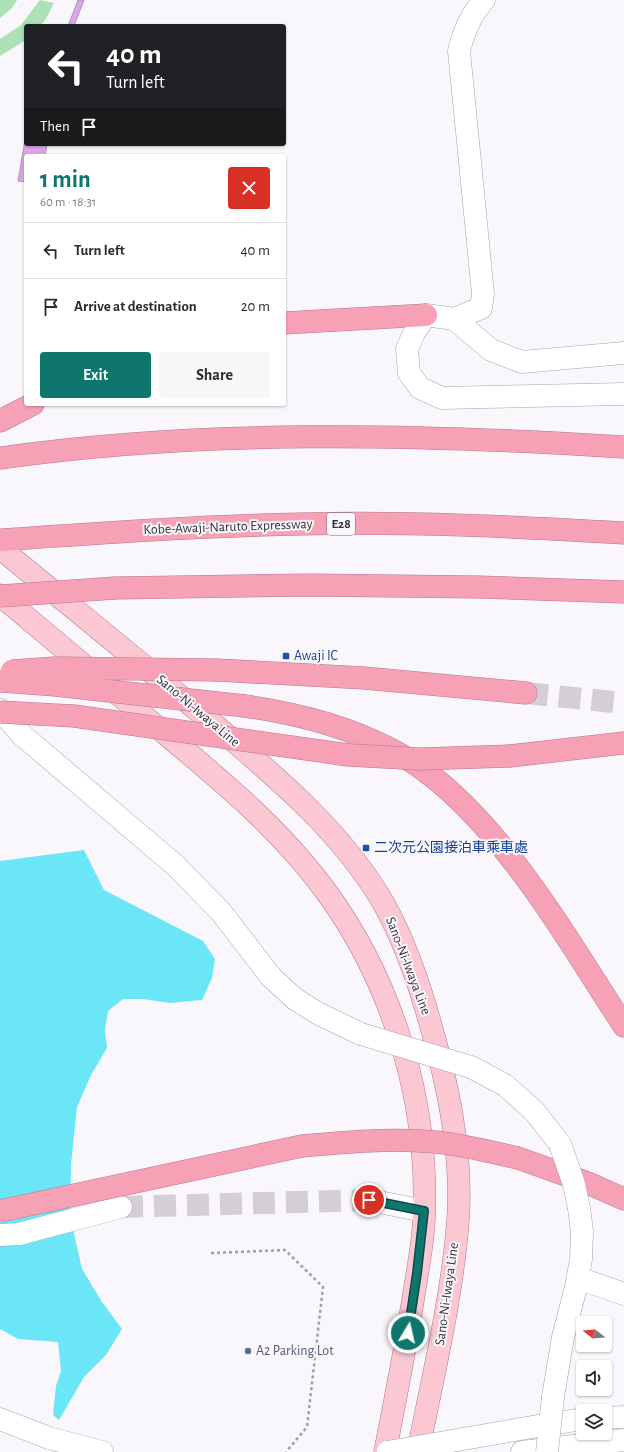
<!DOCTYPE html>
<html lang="en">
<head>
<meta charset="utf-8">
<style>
	:root { --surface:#fff; --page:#f7f7f7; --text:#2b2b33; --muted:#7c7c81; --line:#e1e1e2; --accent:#0f766e }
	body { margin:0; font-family:"Alegreya Sans","Noto Sans JP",sans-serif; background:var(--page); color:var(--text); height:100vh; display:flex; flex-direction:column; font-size:15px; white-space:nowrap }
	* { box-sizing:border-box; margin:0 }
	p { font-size:13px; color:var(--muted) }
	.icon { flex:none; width:22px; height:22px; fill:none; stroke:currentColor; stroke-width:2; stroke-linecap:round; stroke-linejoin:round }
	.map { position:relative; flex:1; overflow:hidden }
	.side { position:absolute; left:24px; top:154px; width:262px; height:252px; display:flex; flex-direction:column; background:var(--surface); border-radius:4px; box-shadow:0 1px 3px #0004 }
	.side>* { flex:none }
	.top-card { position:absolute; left:24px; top:24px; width:262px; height:122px; border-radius:4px; box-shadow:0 1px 3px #0004; background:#202124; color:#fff; overflow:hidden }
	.needle { width:26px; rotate:287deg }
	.fabs { position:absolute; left:576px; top:1316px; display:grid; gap:8px }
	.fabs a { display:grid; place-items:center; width:36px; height:36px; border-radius:4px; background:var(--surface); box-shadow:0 1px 3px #0004; font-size:20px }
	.pin { position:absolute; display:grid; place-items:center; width:34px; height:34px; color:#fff; margin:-17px; border:2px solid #fff; border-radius:50%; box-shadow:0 1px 4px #0007 }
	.me { position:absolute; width:44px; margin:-22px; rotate:9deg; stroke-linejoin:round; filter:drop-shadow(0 0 3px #0008) }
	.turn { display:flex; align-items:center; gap:14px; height:84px; padding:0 16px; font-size:18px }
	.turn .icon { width:52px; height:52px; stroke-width:2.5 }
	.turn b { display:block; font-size:28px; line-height:34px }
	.then { display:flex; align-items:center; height:38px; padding:0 16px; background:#0003; gap:8px; font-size:15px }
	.round { display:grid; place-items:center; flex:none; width:42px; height:42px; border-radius:4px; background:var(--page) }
	.headline { display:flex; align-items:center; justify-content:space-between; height:68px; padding:0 16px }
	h1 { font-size:24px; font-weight:700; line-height:30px; color:var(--accent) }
	.action { display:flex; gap:8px; margin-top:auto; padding:8px 16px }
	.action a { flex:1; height:46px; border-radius:4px; background:var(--accent); color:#fff; font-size:16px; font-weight:700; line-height:46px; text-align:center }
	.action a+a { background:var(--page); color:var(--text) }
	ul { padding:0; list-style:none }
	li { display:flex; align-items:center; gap:12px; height:56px; padding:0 16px; border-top:1px solid var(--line) }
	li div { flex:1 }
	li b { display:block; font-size:15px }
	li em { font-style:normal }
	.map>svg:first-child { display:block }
</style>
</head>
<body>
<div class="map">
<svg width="624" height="1452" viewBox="0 0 624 1452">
	<rect width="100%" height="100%" fill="#faf7fc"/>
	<g fill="#ace0b5">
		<polygon points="0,0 17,0 12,8 0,18"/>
		<polygon points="40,0 54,3 46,19 40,26 26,26 26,40 0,56 0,39 21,25"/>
	</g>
	<polygon fill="#6be6f6" points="84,850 104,890 203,941 215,959 212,978 202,1000 170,1003 143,999 123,999 108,1011 105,1030 107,1048 91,1075 77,1107 71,1165 70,1216 82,1269 102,1302 122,1329 106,1355 84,1377 59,1420 53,1415 56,1386 61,1371 58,1342 18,1339 0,1329 0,861"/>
	<g fill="#daa5ea" stroke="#aa98b0">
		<polygon points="78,0 84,0 74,26 68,26"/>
		<polygon points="25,140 26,144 47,144 45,156 26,156 26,182 18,181"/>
	</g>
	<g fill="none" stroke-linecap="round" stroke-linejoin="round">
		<polyline stroke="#d3cfd5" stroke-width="22" stroke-dasharray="22 11" stroke-linecap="butt" points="121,1207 369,1200"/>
		<polyline stroke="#d3cfd5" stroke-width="22" stroke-dasharray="22 11" stroke-linecap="butt" points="526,693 624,703"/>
		<defs>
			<g id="minor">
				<path d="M454 319 481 308 483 294 459 51C464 31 470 16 484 0"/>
				<polyline points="624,353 522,362 491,350 454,319 426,315 414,333 407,349 409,373 420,388 442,398 624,394"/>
				<polyline points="0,710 22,735 175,865 221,912 271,977 295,999 319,1014 361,1034"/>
				<polyline points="505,1085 535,1112 560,1144"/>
				<polyline points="369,1200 424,1211"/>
				<polyline points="0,1235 19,1234 121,1207"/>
				<polyline points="578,1278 624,1294"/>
				<polyline points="553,1397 563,1337 576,1287 581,1259 582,1231 579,1208"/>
				<polyline points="605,1418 624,1417"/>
				<polyline points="0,1419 49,1438 102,1452"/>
				<polyline points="538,1426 583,1419"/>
				<polyline points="522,1452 624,1440"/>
			</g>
			<g id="major">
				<path d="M0 548C68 604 136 659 203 715 269 771 340 828 384 904 409 949 425 1002 438 1052 452 1104 462 1167 458 1220 452 1299 433 1375 418 1452"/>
				<path d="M0 595C54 640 108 686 162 731 223 782 284 832 330 897 395 989 429 1105 424 1218 423 1245 417 1273 413 1300 405 1351 395 1401 385 1452"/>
			</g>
			<g id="highway">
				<polyline points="284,323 426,315"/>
				<polyline points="0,421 33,404"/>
				<path d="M0 458C204 429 419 434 624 447"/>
				<path d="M0 540C100 533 200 526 301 524 409 521 517 527 624 533"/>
				<polyline points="115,588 309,585 478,587 624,592"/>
				<polyline points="217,670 364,678 526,693"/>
				<path d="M245 706C295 713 347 726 392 750 491 802 564 935 624 1026"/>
				<polyline points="510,756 624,743"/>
				<polyline points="518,1158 588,1183 624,1199"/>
			</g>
		</defs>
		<use href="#minor" stroke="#ac9db5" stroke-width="23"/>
		<use href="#major" stroke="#b3798b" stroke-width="23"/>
		<use href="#highway" stroke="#b3798b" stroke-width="23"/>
		<polyline stroke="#a29ea5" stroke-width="2.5" stroke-dasharray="3 3" stroke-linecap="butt" points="211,1253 285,1250 323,1287 307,1427 286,1452"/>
		<use href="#minor" stroke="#fff" stroke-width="22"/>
		<use href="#major" stroke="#fac7d3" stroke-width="22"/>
		<use href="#highway" stroke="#f7a1b6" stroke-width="22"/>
		<defs>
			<g id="minor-bridge">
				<polyline points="361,1034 471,1067 505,1085"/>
				<polyline points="560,1144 574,1184 579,1208"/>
				<polyline points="388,1452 538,1426"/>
				<polyline points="547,1452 553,1397"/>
			</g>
			<g id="highway-bridge">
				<polyline points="0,596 115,588"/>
				<polyline points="12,671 54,668 217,670"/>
				<polyline points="0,681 55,685 245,706"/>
				<polyline points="0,712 74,716 348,755 420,759 510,756"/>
				<path d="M0 1211 302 1146C346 1142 391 1138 436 1142 464 1145 491 1152 518 1158"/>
			</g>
		</defs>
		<use href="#minor-bridge" stroke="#ac9db5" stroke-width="23" stroke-linecap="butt"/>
		<use href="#highway-bridge" stroke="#b3798b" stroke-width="23" stroke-linecap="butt"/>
		<use href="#minor-bridge" stroke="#fff" stroke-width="22"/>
		<use href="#highway-bridge" stroke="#f7a1b6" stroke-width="22"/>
	</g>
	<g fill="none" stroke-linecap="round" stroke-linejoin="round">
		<defs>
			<polyline id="route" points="369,1200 424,1211 417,1273 408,1333"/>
		</defs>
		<use href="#route" stroke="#0a4d48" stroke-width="10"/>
		<use href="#route" stroke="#0f766e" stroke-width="7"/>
	</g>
	<g fill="#1a4fb4" stroke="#faf7fc" stroke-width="1.5">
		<rect x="282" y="652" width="8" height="8" rx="2"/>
		<rect x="362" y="844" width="8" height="8" rx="2"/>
	</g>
	<circle fill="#5c6f8a" stroke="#faf7fc" stroke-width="1.5" cx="248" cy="1351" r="4"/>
	<g text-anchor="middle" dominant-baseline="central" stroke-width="4" stroke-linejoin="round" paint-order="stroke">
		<rect fill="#faf7fc" stroke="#716c74" stroke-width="1" x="327" y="513" width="28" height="22" rx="3"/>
		<g font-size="13" font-weight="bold" fill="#36303a">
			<text x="341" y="524">E28</text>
		</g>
		<g font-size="14" fill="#36303a" stroke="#faf7fc">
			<text transform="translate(228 527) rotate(-2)">Kobe-Awaji-Naruto Expressway</text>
			<text transform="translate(198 711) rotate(40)">Sano-Ni-Iwaya Line</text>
			<text transform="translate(408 966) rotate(69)">Sano-Ni-Iwaya Line</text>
			<text transform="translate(447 1294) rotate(-82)">Sano-Ni-Iwaya Line</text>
		</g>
		<g font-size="14" fill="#164399" stroke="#faf7fc" text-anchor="start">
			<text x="294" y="656">Awaji IC</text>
			<text x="374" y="848">二次元公園接泊車乘車處</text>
		</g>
		<g font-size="14" fill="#4e5e75" stroke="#faf7fc" text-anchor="start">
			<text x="256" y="1351">A2 Parking Lot</text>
		</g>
	</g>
</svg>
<div class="fabs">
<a><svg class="needle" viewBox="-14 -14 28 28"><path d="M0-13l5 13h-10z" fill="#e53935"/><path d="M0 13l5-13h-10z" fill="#7c7c81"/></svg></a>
<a><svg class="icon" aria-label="sound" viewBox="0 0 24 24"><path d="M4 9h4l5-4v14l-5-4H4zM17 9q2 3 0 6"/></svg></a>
<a><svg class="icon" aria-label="layers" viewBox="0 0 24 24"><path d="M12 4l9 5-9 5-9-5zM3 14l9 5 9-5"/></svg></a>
</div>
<div class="pin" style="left:369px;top:1200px;background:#d93025"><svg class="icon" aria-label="arrive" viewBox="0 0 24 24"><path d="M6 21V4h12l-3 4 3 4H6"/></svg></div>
<svg class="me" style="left:408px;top:1333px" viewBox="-20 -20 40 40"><circle r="17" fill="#0f766e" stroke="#fff" stroke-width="3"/><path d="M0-11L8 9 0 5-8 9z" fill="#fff"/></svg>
<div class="top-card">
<div class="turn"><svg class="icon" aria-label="left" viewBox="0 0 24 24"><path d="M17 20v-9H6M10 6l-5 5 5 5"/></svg><div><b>40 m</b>Turn left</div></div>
<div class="then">Then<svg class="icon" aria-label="arrive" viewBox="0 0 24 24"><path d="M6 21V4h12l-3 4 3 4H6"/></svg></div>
</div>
<section class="side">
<div class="headline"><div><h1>1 min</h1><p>60 m · 18:31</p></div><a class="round" style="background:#d93025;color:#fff"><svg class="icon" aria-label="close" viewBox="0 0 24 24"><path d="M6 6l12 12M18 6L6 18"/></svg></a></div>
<ul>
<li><svg class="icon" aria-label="left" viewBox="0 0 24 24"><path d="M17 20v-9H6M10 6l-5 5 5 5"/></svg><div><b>Turn left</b></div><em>40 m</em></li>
<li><svg class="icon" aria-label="arrive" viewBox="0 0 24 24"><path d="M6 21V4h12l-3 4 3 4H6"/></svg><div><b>Arrive at destination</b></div><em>20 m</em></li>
</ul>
<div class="action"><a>Exit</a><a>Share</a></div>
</section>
</div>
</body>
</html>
